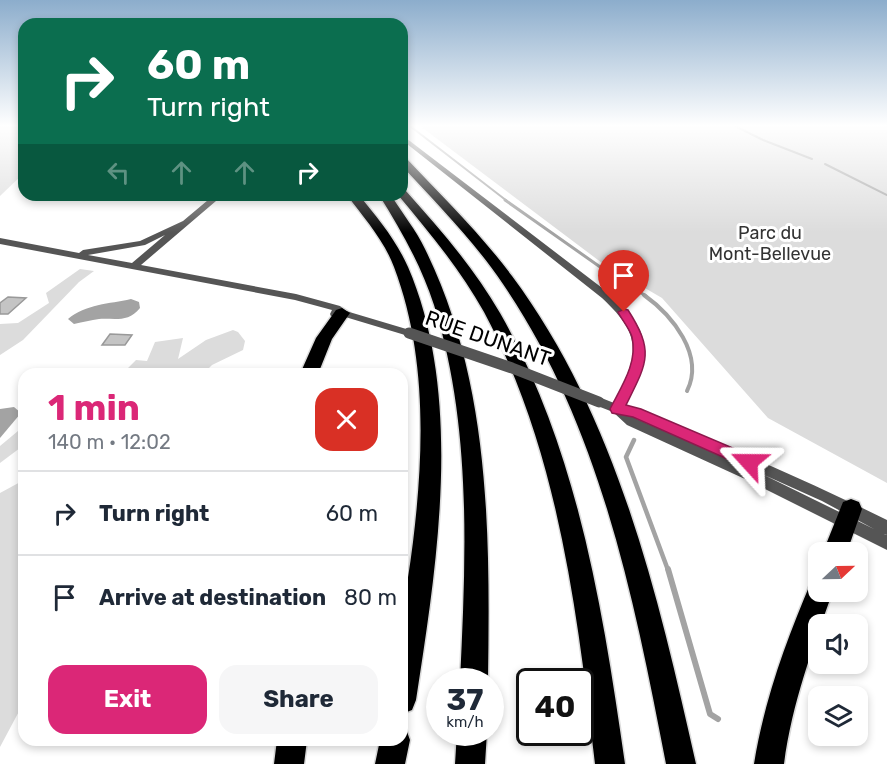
<!DOCTYPE html>
<html lang="en">
<head>
<meta charset="utf-8">
<style>
	:root { --surface:#fff; --page:#f6f6f7; --text:#1f2937; --muted:#747a83; --line:#e0e1e3; --accent:#db2777 }
	body { margin:0; font-family:Rubik,sans-serif; background:var(--page); color:var(--text); height:100vh; display:flex; flex-direction:column; font-size:22px; white-space:nowrap }
	* { box-sizing:border-box; margin:0 }
	p { font-size:20px; color:var(--muted) }
	.icon { flex:none; width:33px; height:33px; fill:none; stroke:currentColor; stroke-width:2; stroke-linecap:round; stroke-linejoin:round }
	.map { position:relative; flex:1; overflow:hidden }
	.panel { position:absolute; left:18px; top:368px; width:390px; height:378px; display:flex; flex-direction:column; background:var(--surface); border-radius:18px; box-shadow:0 3px 9px #0003 }
	.panel>* { flex:none }
	.guide { position:absolute; left:18px; top:18px; width:390px; height:183px; border-radius:18px; box-shadow:0 3px 9px #0003; background:#0b6e4f; color:#fff; overflow:hidden }
	.needle { width:39px; rotate:68deg }
	.tools { position:absolute; left:808px; top:542px; display:grid; gap:12px }
	.tools a { display:grid; place-items:center; width:60px; height:60px; border-radius:12px; background:var(--surface); box-shadow:0 3px 9px #0003; font-size:30px }
	.speed { position:absolute; left:426px; top:668px; display:flex; gap:12px; font-size:30px; font-weight:700; text-align:center }
	.speed>* { display:grid; place-content:center; width:78px; height:78px; border-radius:50%; background:var(--surface); box-shadow:0 3px 9px #0003; line-height:1 }
	.speed small { font-size:15px; font-weight:400 }
	.speed .limit { border:3px solid #111; border-radius:9px; background:#fff; color:#111 }
	.pin { position:absolute; display:grid; place-items:center; width:51px; height:51px; color:#fff; margin:-62px -26px; border-radius:50% 50% 50% 0; rotate:-45deg; box-shadow:0 0 6px #0007 }
	.pin .icon { rotate:45deg }
	.me { position:absolute; width:66px; margin:-33px; rotate:294deg; stroke-linejoin:round; filter:drop-shadow(0 0 4px #0008) }
	.turn { display:flex; align-items:center; gap:21px; height:126px; padding:0 30px; font-size:27px }
	.turn .icon { width:78px; height:78px; stroke-width:2.5 }
	.turn b { display:block; font-size:42px; line-height:51px }
	.lanes { display:flex; align-items:center; height:57px; padding:0 30px; background:#0003; justify-content:center; gap:30px; direction:ltr }
	.lanes .off { opacity:.35 }
	.round { display:grid; place-items:center; flex:none; width:63px; height:63px; border-radius:18px; background:var(--page) }
	.headline { display:flex; align-items:center; justify-content:space-between; height:102px; padding:0 30px }
	h1 { font-size:36px; font-weight:700; line-height:45px; color:var(--accent) }
	.primary-button { display:flex; gap:12px; margin-top:auto; padding:12px 30px }
	.primary-button a { flex:1; height:69px; border-radius:18px; background:var(--accent); color:#fff; font-size:24px; font-weight:700; line-height:69px; text-align:center }
	.primary-button a+a { background:var(--page); color:var(--text) }
	ul { padding:0; list-style:none }
	li { display:flex; align-items:center; gap:18px; height:84px; padding:0 30px; border-top:2px solid var(--line) }
	li div { flex:1 }
	li b { display:block; font-size:22px }
	li em { font-style:normal }
	.map>svg:first-child { display:block }
</style>
</head>
<body>
<div class="map">
<svg width="887" height="764" viewBox="0 0 887 764">
	<rect width="100%" height="100%" fill="#fff"/>
	<g fill="#dcdcdc">
		<polygon points="0,126 24,126 24,173 0,196"/>
		<polygon points="420,126 887,126 887,483 768,418 662,298 602,263"/>
		<polygon points="80,269 94,271 79,282 23,340 0,355 0,324 18,323 49,303 46,293"/>
		<polygon points="233,330 238,332 245,341 243,350 212,365 204,373 123,373 136,360 147,361 155,342 183,338 178,359 206,340"/>
		<polygon points="24,426 24,445 0,463 0,446"/>
		<polygon points="24,480 24,515 18,529 24,531 24,702 0,747 0,493"/>
	</g>
	<g fill="#a3a3a3">
		<path d="M131 299 139 302 140 308C128 323 115 318 99 319 91 320 83 322 74 324L68 319C86 304 109 304 131 299Z"/>
		<polygon points="14,407 21,413 0,438 0,409"/>
	</g>
	<g fill="none" stroke-linecap="round" stroke-linejoin="round">
		<g stroke="#a3a3a3" stroke-width="2">
			<polyline points="410,126 507,201"/>
			<polyline points="735,126 763,140 812,159"/>
			<polyline points="825,164 887,195"/>
		</g>
		<polyline stroke="#a3a3a3" stroke-width="3" points="505,200 603,269 646,296"/>
		<path stroke="#a3a3a3" stroke-width="4" d="M644 295C672 315 705 355 687 391"/>
		<polyline stroke="#a3a3a3" stroke-width="4.5" points="634,440 626,457 668,570"/>
		<polyline stroke="#a3a3a3" stroke-width="6" points="668,569 710,714 718,719"/>
	</g>
	<g fill="#c4c4c4" stroke="#999" stroke-width="1.5">
		<polygon points="8,297 26,298 8,314 0,314 0,303"/>
		<polygon points="110,334 132,335 125,345 102,345"/>
	</g>
	<g fill="none" stroke-linecap="round" stroke-linejoin="round">
		<defs>
			<g id="motorway">
				<path d="M402 157 406 158C442 196 480 233 512 276 617 417 658 595 696 764H666C634 598 600 426 503 284 474 241 437 204 402 166Z"/>
				<path d="M402 190 406 191C440 229 474 268 500 313 578 450 603 610 625 764H595C577 610 558 450 484 312 460 269 429 232 398 195H402Z"/>
				<path d="M347 195H359C377 217 396 240 408 267 464 397 437 564 416 700L412 710 402 714C402 683 399 650 402 619 405 593 410 568 413 542 424 452 427 354 394 267 384 240 364 218 347 195Z"/>
				<path d="M379 195H391C402 213 416 230 425 249 491 383 490 535 488 681H460C466 556 472 426 434 305 421 265 401 230 379 195Z"/>
				<polygon points="342,308 350,313 332,339 318,374 300,374 316,338 336,310"/>
				<polygon points="851,499 859,502 862,509 847,552 823,552 843,502"/>
				<path d="M819 579V591H833C813 647 792 703 784 764H754C764 701 786 641 811 582Z"/>
				<polygon points="402,728 406,729 410,740 405,764 375,764 380,740 402,740"/>
				<polygon points="457,732 487,732 485,764 455,764"/>
				<polygon points="277,740 307,740 304,764 274,764"/>
			</g>
		</defs>
		<use href="#motorway" stroke="#dbdbdb" stroke-width="3"/>
		<g fill="#555" fill-rule="evenodd">
			<path d="M402 135 610 294C655 335 651 354 625 406L640 409C723 445 806 480 887 520V535L884 534 887 535V550L745 479 627 425 613 412 595 405 593 402 595 399 599 397 614 403C638 355 644 337 602 298L402 140ZM634 417 737 463 637 419ZM762 474 822 501 874 529Z"/>
			<path d="M214 195H223L141 265 296 294 340 306 346 311 413 331 414 333 413 335H405L342 316H331L330 314 332 310 295 300 0 244V238L79 253 83 250 140 241 183 221ZM165 235 132 263 88 255 145 245Z"/>
		</g>
		<use href="#motorway" fill="#000" fill-rule="evenodd"/>
		<polyline stroke="#555" stroke-width="11" points="409,333 512,368 599,402"/>
	</g>
	<linearGradient id="sky" x2="0" y2="1"><stop stop-color="#8cadcc"/><stop offset="0.54" stop-color="#fff"/><stop offset="1" stop-color="#fff" stop-opacity="0"/></linearGradient>
	<rect width="887" height="233" fill="url(#sky)"/>
	<path fill="#db2777" stroke="#8e194d" stroke-width="1.5" d="M624 309 628 310C655 352 647 363 626 405L641 409 754 457 756 462 754 466 749 468 743 466 633 417 612 413 610 409C621 387 638 363 632 337 630 329 622 320 618 312Z"/>
	<g text-anchor="middle" dominant-baseline="central" stroke-width="6" stroke-linejoin="round" paint-order="stroke">
		<g font-size="18" fill="#333" stroke="#fff">
			<text x="770" y="233">Parc du<tspan x="770" dy="21">Mont-Bellevue</tspan></text>
		</g>
		<g font-size="21" fill="#000" stroke="#fff">
			<text transform="translate(488 338) rotate(19)">RUE DUNANT</text>
		</g>
	</g>
</svg>
<div class="tools">
<a><svg class="needle" viewBox="-14 -14 28 28"><path d="M0-13l5 13h-10z" fill="#e53935"/><path d="M0 13l5-13h-10z" fill="#747a83"/></svg></a>
<a><svg class="icon" aria-label="sound" viewBox="0 0 24 24"><path d="M4 9h4l5-4v14l-5-4H4zM17 9q2 3 0 6"/></svg></a>
<a><svg class="icon" aria-label="layers" viewBox="0 0 24 24"><path d="M12 4l9 5-9 5-9-5zM3 14l9 5 9-5"/></svg></a>
</div>
<div class="speed"><div>37<small>km/h</small></div><div class="limit">40</div></div>
<div class="pin" style="left:624px;top:312px;background:#d93025"><svg class="icon" aria-label="arrive" viewBox="0 0 24 24"><path d="M6 21V4h12l-3 4 3 4H6"/></svg></div>
<svg class="me" style="left:749px;top:462px" viewBox="-20 -20 40 40"><path d="M0-17L14 15 0 8-14 15z" fill="#db2777" stroke="#fff" stroke-width="4"/></svg>
<div class="guide">
<div class="turn"><svg class="icon" aria-label="right" viewBox="0 0 24 24"><path d="M7 20v-9h11M14 6l5 5-5 5"/></svg><div><b>60 m</b>Turn right</div></div>
<div class="lanes"><svg class="icon off" aria-label="left" viewBox="0 0 24 24"><path d="M17 20v-9H6M10 6l-5 5 5 5"/></svg><svg class="icon off" aria-label="ahead" viewBox="0 0 24 24"><path d="M12 20V5M6 11l6-6 6 6"/></svg><svg class="icon off" aria-label="ahead" viewBox="0 0 24 24"><path d="M12 20V5M6 11l6-6 6 6"/></svg><svg class="icon" aria-label="right" viewBox="0 0 24 24"><path d="M7 20v-9h11M14 6l5 5-5 5"/></svg></div>
</div>
<section class="panel">
<div class="headline"><div><h1>1 min</h1><p>140 m · 12:02</p></div><a class="round" style="background:#d93025;color:#fff"><svg class="icon" aria-label="close" viewBox="0 0 24 24"><path d="M6 6l12 12M18 6L6 18"/></svg></a></div>
<ul>
<li><svg class="icon" aria-label="right" viewBox="0 0 24 24"><path d="M7 20v-9h11M14 6l5 5-5 5"/></svg><div><b>Turn right</b></div><em>60 m</em></li>
<li><svg class="icon" aria-label="arrive" viewBox="0 0 24 24"><path d="M6 21V4h12l-3 4 3 4H6"/></svg><div><b>Arrive at destination</b></div><em>80 m</em></li>
</ul>
<div class="primary-button"><a>Exit</a><a>Share</a></div>
</section>
</div>
</body>
</html>
